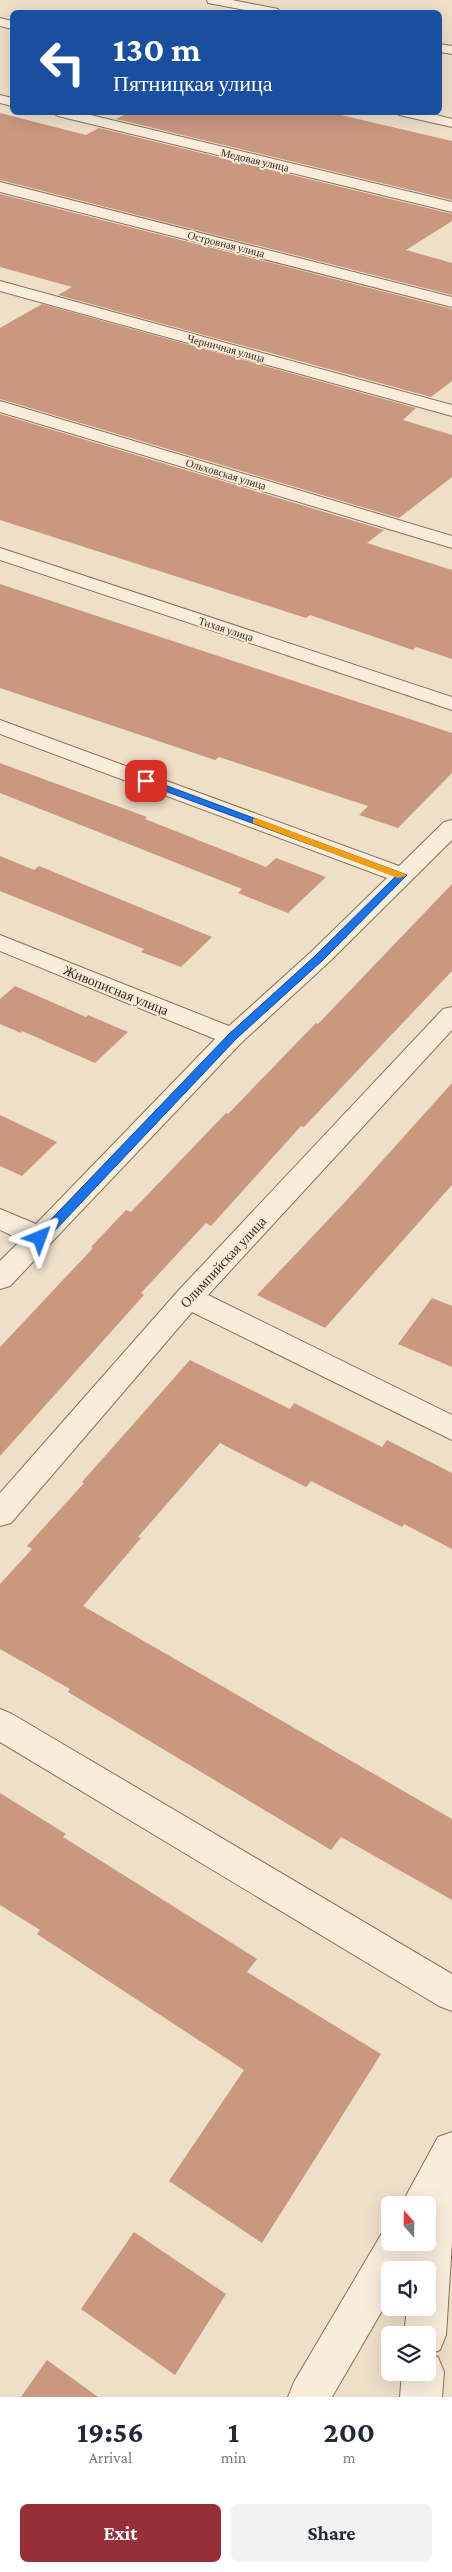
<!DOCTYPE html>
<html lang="en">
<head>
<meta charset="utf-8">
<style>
	:root { --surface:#fff; --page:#f2f2f3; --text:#1f2937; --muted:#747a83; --accent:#972f39 }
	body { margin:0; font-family:"Crimson Pro",serif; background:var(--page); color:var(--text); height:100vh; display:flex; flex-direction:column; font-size:19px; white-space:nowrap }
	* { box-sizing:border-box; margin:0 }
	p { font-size:16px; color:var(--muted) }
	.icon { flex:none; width:28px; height:28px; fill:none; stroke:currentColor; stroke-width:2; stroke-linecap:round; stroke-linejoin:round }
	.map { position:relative; height:2397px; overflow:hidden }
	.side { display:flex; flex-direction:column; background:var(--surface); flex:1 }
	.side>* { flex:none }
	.guide { position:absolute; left:10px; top:10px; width:432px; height:105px; border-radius:8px; box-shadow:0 5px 20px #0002; background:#1a4fa0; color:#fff; overflow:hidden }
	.needle { width:32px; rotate:340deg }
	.tools { position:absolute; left:381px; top:2196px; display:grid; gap:10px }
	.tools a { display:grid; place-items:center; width:55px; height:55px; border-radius:8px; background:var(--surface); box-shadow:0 5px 20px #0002; font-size:25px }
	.pin { position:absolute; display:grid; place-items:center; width:42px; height:42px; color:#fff; margin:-21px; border-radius:10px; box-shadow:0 2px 8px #0006 }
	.me { position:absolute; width:55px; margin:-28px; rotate:44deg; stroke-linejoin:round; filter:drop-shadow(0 0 4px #0008) }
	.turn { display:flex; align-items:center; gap:18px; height:105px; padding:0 20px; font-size:22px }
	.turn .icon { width:65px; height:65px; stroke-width:2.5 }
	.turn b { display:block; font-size:35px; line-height:42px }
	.eta { display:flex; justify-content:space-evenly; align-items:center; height:85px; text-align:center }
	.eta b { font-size:30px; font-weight:700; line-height:35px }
	.button { display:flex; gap:10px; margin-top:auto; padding:10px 20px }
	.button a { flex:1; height:58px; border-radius:8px; background:var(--accent); color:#fff; font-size:20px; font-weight:700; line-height:58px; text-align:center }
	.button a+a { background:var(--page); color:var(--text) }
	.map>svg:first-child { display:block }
</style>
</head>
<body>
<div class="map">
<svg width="452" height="2397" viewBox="0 0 452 2397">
	<rect width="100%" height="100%" fill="#eddfc8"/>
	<g fill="#ca987f">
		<polygon points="130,112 328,112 452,141 452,200 116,119"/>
		<polygon points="0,113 86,135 99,128 452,214 452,221 406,250 452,263 452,295 0,180"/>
		<polygon points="0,194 452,309 452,381 431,397 58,295 72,287 0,267"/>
		<polygon points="42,304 416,408 403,420 452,435 452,477 399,518 0,399 0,328"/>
		<polygon points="0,414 384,530 367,543 452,570 452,659 416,647 413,650 310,615 306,618 0,520"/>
		<polygon points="0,584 452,733 452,773 398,828 359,815 368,806 219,757 215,760 0,688"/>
		<polygon points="0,763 147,817 145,819 266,867 276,858 326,877 288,913 238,893 242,889 0,793"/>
		<polygon points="0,856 34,870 39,866 212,937 181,967 141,952 144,949 0,891"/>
		<polygon points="452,884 452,971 304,1127 301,1126 211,1226 206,1223 141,1293 144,1295 0,1456 0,1347 93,1248 91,1247 126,1210 131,1212 226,1113 228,1114 316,1023 318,1024"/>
		<polygon points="15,986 86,1017 88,1015 128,1032 95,1063 22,1031 21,1033 0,1024 0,999"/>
		<polygon points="452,1083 452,1185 325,1328 257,1295 346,1201"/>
		<polygon points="0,1115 57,1142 22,1176 0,1166"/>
		<polygon points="432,1298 452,1306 452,1367 398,1344"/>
		<polygon points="190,1360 290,1409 294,1403 382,1447 387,1440 452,1473 452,1549 404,1524 402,1527 311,1481 306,1487 220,1443 138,1537 141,1538 83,1606 452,1819 452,1900 341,1837 331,1850 68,1692 70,1689 0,1649 0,1584 32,1549 27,1546 84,1483 82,1482"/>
		<polygon points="0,1793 66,1834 63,1837 257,1959 247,1972 381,2054 262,2243 169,2181 244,2070 37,1934 40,1930 0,1905"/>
		<polygon points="134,2232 226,2294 175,2375 81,2309"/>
		<polygon points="47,2360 98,2397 21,2397"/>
	</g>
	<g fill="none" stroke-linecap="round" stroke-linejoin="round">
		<defs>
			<g id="minor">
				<polygon points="207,0 232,0 278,9 280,12 256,12 208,3"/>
				<polygon points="0,18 12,21 12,29 0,26"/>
				<polygon points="440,44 452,46 452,54 440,52"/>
				<polygon points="0,95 12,98 12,106 0,103"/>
				<polygon points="51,112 78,112 452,202 452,212 58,116"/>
				<polygon points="397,112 425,112 452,119 452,127 399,115"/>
				<polygon points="0,182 452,297 452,307 0,192"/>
				<polygon points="0,281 452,405 452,416 0,291"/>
				<polygon points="0,401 452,536 452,548 0,412"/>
				<polygon points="0,548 452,697 452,710 0,560"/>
				<polygon points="0,720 399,866 444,822 452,820 452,840 329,962 241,1043 10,1286 0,1289 0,1261 21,1240 0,1230 0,1209 36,1224 215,1039 0,951 0,935 229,1026 311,952 387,878 0,734"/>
				<polygon points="452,1007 452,1030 208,1295 452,1415 452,1440 192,1312 11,1523 0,1526 0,1493 178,1291 443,1009"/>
				<polygon points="0,1709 12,1714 452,1974 452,2011 439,2006 0,1742"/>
				<polygon points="452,2132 452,2242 446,2335 440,2350 430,2354 438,2357 444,2372 442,2397 400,2397 402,2372 428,2372 428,2335 404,2335 407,2308 428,2308 428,2270 410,2270 410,2261 405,2270 390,2270 390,2297 332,2397 288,2397 294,2382 385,2228 390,2226 390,2242 428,2242 428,2205 401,2205 438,2137"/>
			</g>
		</defs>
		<use href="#minor" stroke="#89715d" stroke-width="2"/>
		<use href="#minor" fill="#f8eddb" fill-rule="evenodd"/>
	</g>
	<polygon fill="#1a73e8" stroke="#114b97" points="146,778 407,875 323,960 236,1039 45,1241 40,1242 35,1238 36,1235 229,1034 316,955 396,876 143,783 142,781"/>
	<polygon fill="#f59e0b" points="256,818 405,874 406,876 398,878 253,823 253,819"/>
	<g text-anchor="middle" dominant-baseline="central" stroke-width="4" stroke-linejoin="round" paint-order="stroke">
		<g font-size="11" fill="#3a2b21" stroke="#f5ead8">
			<text transform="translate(255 160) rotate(13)">Медовая улица</text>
			<text transform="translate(226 244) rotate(14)">Островная улица</text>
			<text transform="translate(226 348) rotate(15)">Черничная улица</text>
			<text transform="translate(226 474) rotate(17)">Ольховская улица</text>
			<text transform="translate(226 629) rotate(18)">Тихая улица</text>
		</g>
		<g font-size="14" fill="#3a2b21" stroke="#f5ead8">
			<text transform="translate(116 990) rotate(22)">Живописная улица</text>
			<text transform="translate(223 1262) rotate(-47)">Олимпийская улица</text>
		</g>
	</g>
</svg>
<div class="tools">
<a><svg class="needle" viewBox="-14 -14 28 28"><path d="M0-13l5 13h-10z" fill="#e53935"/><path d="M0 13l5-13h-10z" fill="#747a83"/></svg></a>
<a><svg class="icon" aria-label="sound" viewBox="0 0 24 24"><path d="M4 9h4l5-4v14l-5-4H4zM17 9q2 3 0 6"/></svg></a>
<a><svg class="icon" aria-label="layers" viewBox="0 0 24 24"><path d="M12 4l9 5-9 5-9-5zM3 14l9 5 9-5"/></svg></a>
</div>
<div class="pin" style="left:146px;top:781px;background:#d93025"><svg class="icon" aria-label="arrive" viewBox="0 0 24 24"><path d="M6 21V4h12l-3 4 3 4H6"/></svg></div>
<svg class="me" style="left:40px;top:1238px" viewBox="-20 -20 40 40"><path d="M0-17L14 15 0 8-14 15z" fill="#1a73e8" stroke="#fff" stroke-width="4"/></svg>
<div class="guide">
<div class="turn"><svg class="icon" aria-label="left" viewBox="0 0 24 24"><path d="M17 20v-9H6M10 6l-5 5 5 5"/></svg><div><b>130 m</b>Пятницкая улица</div></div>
</div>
</div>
<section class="side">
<div class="eta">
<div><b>19:56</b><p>Arrival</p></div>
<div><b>1</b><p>min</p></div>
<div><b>200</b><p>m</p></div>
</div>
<div class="button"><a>Exit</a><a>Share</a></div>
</section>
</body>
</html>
